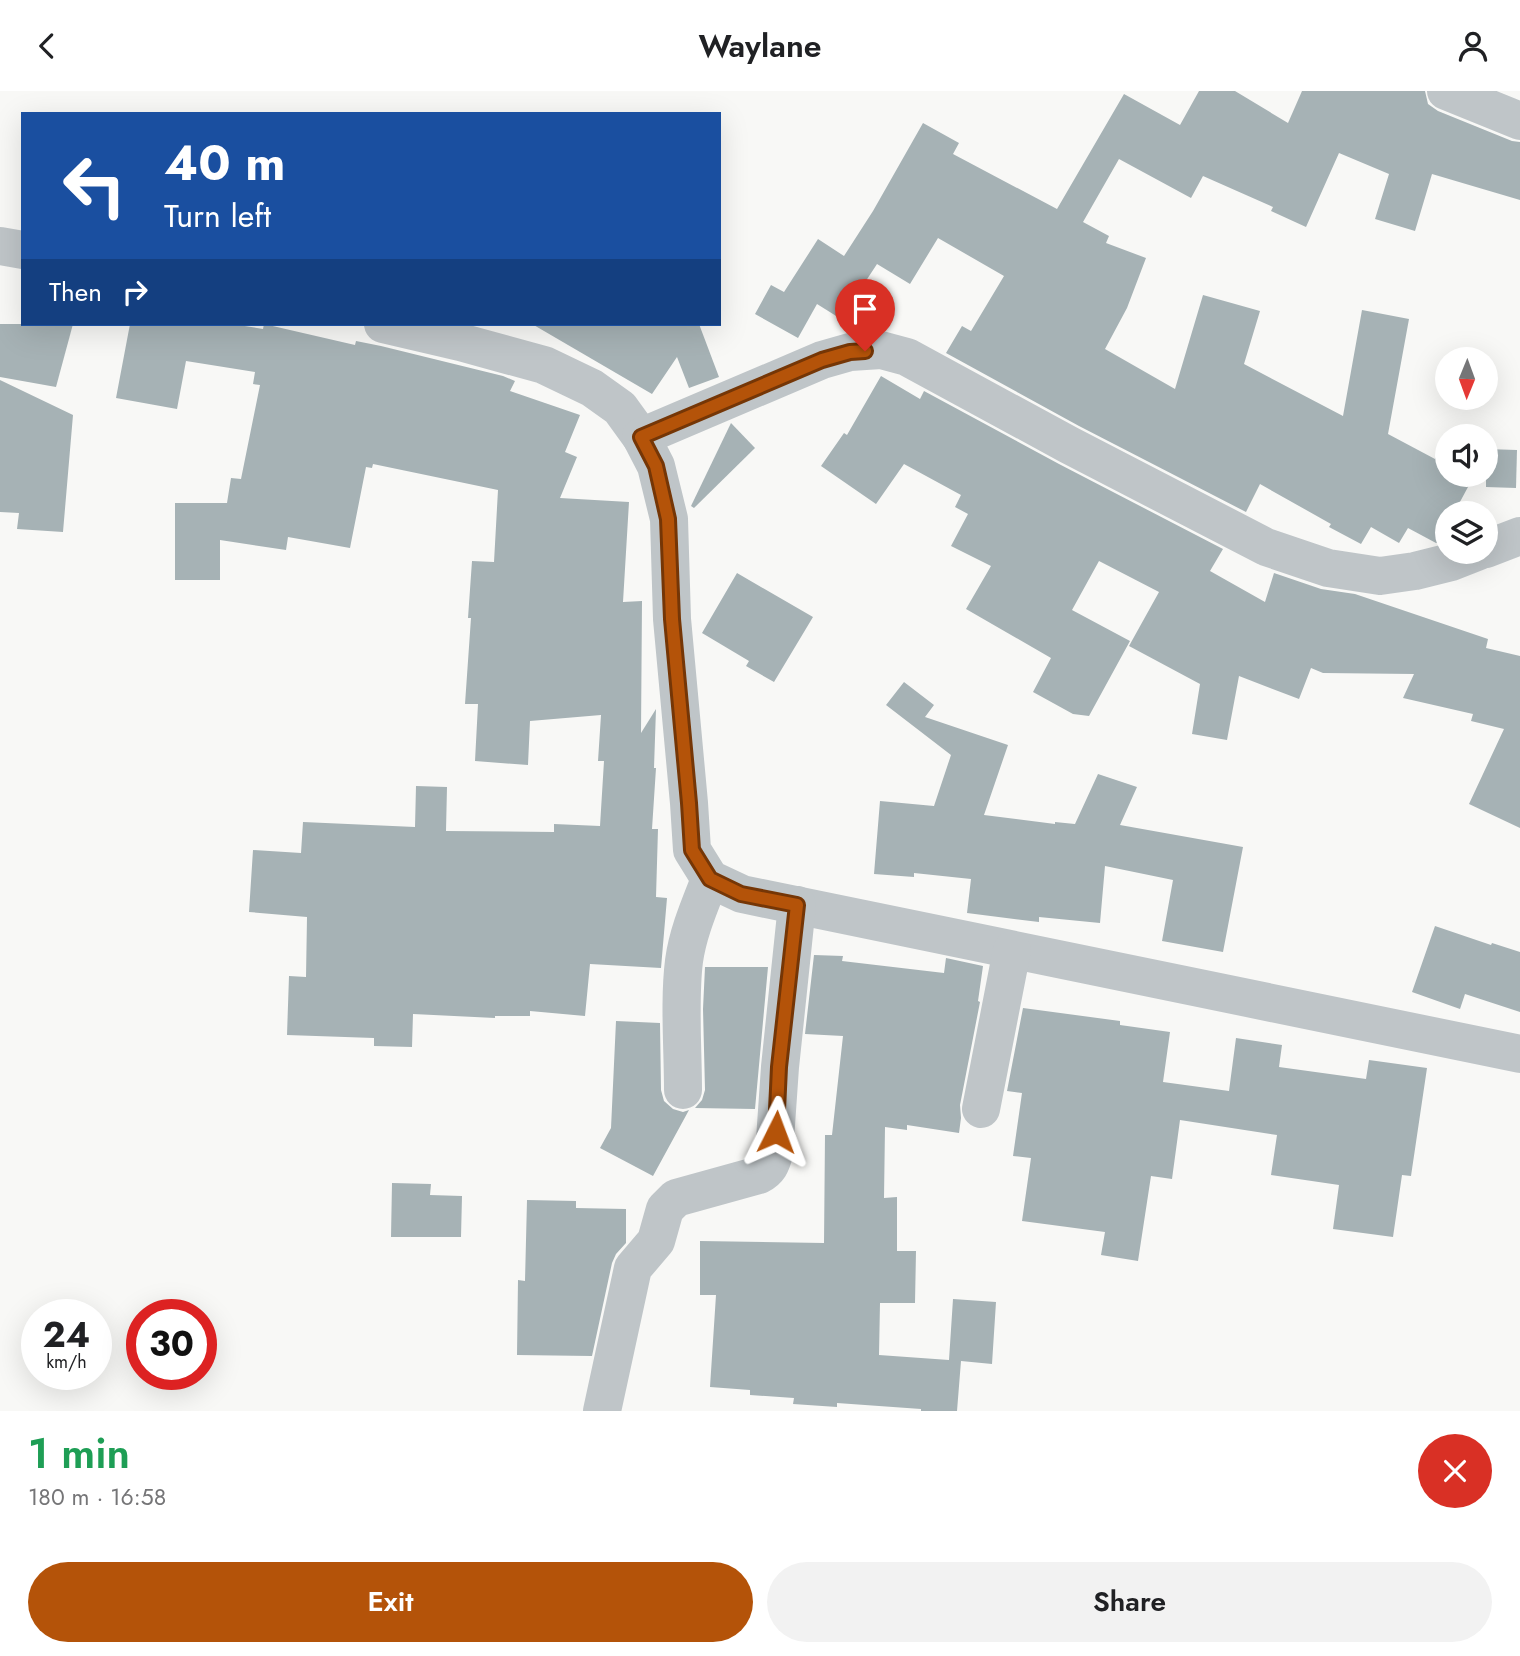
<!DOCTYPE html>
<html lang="en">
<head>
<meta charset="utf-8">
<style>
	:root { --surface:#fff; --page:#f2f2f2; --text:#202124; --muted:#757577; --accent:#b45309 }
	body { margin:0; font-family:Jost,sans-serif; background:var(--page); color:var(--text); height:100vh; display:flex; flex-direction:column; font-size:26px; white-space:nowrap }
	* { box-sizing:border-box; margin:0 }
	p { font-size:23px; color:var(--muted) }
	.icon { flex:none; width:38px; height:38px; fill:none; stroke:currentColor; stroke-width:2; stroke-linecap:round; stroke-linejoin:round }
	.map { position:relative; height:1320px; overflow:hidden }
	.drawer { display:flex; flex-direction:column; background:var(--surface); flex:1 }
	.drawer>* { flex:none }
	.hud { position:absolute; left:21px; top:21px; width:700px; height:214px; border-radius:0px; box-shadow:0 7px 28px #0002; background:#1a4fa0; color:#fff; overflow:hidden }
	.needle { width:46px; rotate:181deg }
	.fabs { position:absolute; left:1435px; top:256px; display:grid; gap:14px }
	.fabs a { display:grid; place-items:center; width:63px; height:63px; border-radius:50%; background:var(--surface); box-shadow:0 7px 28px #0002; font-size:35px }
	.speed { position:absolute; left:21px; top:1208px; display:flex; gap:14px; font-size:35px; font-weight:700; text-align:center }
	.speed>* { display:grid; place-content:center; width:91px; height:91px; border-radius:50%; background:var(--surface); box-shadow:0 7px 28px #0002; line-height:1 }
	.speed small { font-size:18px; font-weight:400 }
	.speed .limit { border:10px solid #d22; background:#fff; color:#111 }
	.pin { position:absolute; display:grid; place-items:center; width:60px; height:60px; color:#fff; margin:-72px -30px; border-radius:50% 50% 50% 0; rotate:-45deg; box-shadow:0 0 7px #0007 }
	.pin .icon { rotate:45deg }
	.me { position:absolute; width:77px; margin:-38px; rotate:3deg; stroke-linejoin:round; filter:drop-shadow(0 0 5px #0008) }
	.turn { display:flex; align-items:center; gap:24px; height:147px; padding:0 28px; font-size:32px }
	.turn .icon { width:91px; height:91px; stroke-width:2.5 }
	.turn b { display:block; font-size:49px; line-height:60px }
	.then { display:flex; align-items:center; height:66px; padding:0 28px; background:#0003; gap:14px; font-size:26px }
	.round { display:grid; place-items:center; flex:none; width:74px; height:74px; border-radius:37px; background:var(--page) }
	.summary { display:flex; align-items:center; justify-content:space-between; height:119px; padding:0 28px }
	h1 { font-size:42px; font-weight:600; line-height:52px; color:#1e9e55 }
	.button { display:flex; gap:14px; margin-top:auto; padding:14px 28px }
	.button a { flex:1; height:80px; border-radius:42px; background:var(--accent); color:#fff; font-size:28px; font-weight:600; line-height:80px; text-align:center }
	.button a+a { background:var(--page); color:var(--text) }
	header { display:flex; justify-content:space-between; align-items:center; height:91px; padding:0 28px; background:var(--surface); font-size:32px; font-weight:600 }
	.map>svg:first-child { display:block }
</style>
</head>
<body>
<header><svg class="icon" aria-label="back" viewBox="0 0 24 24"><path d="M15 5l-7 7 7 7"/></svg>Waylane<svg class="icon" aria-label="person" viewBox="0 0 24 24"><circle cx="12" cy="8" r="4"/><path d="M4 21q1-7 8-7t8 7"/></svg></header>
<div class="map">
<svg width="1520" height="1320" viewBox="0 0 1520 1320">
	<rect width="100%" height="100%" fill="#f8f8f6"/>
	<g fill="#a6b2b5">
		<polygon points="1199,0 1235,0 1288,32 1302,0 1425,0 1428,13 1438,20 1512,50 1520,51 1520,109 1432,83 1415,140 1375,128 1389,83 1339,62 1306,136 1271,120 1273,116 1203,85 1191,107 1119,68 1083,131 1109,145 1106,152 1146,167 1127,217 1105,258 1175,298 1203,204 1260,220 1244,273 1343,325 1362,219 1409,228 1388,343 1435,368 1441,357 1447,361 1447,383 1475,383 1454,422 1447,422 1447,435 1438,452 1436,452 1408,437 1399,452 1371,436 1361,453 1329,436 1331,433 1260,393 1246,421 1079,335 946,262 962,235 971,240 1004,185 938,147 910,193 877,173 841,228 817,213 798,247 755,223 771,194 784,201 818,148 844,165 873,120 923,32 959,52 953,63 1057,118 1124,3 1180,34"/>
		<polygon points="0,233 73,233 56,296 0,286"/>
		<polygon points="130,233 232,233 263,238 264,233 355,254 356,250 381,255 503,285 515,290 510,300 580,324 565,361 577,366 560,407 629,411 623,511 642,510 641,642 656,618 654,677 656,677 652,738 658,738 656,806 667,807 661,877 590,873 585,925 530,920 530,925 495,925 495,927 413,923 412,956 374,955 374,947 287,944 289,885 306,886 307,826 249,821 253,759 301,762 303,731 415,736 416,695 447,696 446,740 554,741 554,733 600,735 604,670 598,670 601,624 530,630 528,674 475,670 478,613 465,613 471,527 468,527 472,470 494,471 498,399 373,373 372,377 366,376 350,457 288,446 286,459 220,449 220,489 175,489 175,412 227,412 231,387 241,388 260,294 253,293 255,281 186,270 177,318 116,307"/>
		<polygon points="532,233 699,233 719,286 689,297 677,266 652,303"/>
		<polygon points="881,285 920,308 924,300 1059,373 1223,458 1210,480 1265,511 1274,482 1321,498 1355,503 1488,548 1486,557 1520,565 1520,737 1469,713 1504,638 1471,630 1473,623 1403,607 1414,583 1323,582 1311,577 1299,608 1239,585 1227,649 1192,643 1200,593 1129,555 1159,501 1099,470 1072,519 1130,550 1089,625 1073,623 1033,601 1051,567 966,518 991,475 951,455 968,423 955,416 961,404 904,373 876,413 821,375 844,342 847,344"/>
		<polygon points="0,289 73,324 63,441 17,438 19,422 0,421"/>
		<polygon points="731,332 755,357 694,417 691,415"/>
		<polygon points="1486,358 1517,359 1516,397 1486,396"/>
		<polygon points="737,482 813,526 774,591 746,575 749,570 702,542"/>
		<polygon points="904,591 934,614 925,626 1008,654 984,724 1055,733 1055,731 1075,733 1098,683 1137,696 1120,734 1243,756 1223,861 1162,850 1173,789 1105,775 1100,832 1039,826 1039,831 967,822 971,788 914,782 914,786 874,783 880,710 934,715 951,664 886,614"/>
		<polygon points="1435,835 1491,854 1492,852 1520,861 1520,921 1465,903 1460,918 1412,901"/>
		<polygon points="814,864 843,865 842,870 944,882 946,867 983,875 978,910 980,911 960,1014 961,1027 959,1042 907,1034 907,1039 885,1036 884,1107 897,1106 897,1160 916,1160 915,1212 880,1212 879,1264 949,1269 953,1208 996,1211 992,1273 961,1270 957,1320 921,1320 921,1318 837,1312 837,1316 793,1313 794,1307 750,1304 750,1299 710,1296 716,1204 700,1204 700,1150 824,1152 825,1044 832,1044 843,945 805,943"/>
		<polygon points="705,876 768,876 755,1018 695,1017 702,1009 705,999 703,918"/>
		<polygon points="1023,917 1120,930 1120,934 1170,941 1163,991 1229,1000 1236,947 1282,954 1279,976 1366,988 1369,969 1427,977 1411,1085 1402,1084 1393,1146 1333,1138 1339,1094 1271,1084 1277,1044 1180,1029 1172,1088 1151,1085 1138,1170 1101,1164 1105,1141 1022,1130 1031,1067 1013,1065 1022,1002 1007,1000"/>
		<polygon points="616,930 660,932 661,999 664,1010 673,1018 683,1021 689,1019 653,1085 600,1057 611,1037"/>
		<polygon points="392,1092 431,1093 430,1104 462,1105 461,1146 391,1146"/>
		<polygon points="527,1109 576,1110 576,1117 626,1118 626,1152 616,1163 612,1172 592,1265 517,1264 518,1189 525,1190"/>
	</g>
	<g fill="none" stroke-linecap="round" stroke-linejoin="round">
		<g stroke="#bfc5c8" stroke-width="38">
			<polyline points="1446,0 1520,30"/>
			<polyline points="0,155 23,159"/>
			<polyline points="383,233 460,251 544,274 592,297 620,317 641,346 656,375 669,428 672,528 689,712 692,759 710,788 742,803 1520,963"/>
			<polyline points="641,346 822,269 850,261 881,259 907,266 1069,354 1266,456 1328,477 1380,485 1415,480 1451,471 1479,460"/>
			<polyline points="1486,458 1520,445"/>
			<path d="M683 999C683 958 679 910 684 870 688 841 700 814 710 788"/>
			<polyline points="981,1018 1012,859"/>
			<path d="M602 1320 633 1177 656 1150 665 1118 676 1107 759 1084C769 1079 771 1073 774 1063L780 976 797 814"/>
		</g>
	</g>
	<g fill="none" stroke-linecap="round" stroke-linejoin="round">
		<defs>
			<polyline id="route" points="776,1041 779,976 797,814 741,803 710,788 692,759 689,712 672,528 668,428 656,375 641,346 822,269 850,261 865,260"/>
		</defs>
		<use href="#route" stroke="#753606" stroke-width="18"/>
		<use href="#route" stroke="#b45309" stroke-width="12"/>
	</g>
</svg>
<div class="fabs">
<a><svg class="needle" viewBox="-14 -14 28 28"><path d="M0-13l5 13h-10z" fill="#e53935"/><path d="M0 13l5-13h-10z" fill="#757577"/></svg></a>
<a><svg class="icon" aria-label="sound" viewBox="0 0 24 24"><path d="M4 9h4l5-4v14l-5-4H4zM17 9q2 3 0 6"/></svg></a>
<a><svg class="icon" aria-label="layers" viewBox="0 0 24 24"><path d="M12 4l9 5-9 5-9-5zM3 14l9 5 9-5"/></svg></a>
</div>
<div class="speed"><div>24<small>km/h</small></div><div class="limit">30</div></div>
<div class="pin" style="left:865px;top:260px;background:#d93025"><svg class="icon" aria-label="arrive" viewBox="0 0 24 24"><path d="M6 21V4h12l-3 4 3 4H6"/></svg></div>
<svg class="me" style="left:776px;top:1041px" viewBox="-20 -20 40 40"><path d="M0-17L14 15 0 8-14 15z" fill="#b45309" stroke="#fff" stroke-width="4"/></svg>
<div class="hud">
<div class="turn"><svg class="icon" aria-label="left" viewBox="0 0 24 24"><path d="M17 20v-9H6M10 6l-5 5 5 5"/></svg><div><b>40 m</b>Turn left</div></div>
<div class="then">Then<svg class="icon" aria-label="right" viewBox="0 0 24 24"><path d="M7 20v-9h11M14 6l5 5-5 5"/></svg></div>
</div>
</div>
<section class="drawer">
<div class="summary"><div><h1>1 min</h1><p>180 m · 16:58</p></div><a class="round" style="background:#d93025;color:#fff"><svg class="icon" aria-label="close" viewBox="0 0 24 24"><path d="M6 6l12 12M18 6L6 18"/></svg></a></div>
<div class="button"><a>Exit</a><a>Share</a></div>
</section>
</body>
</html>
